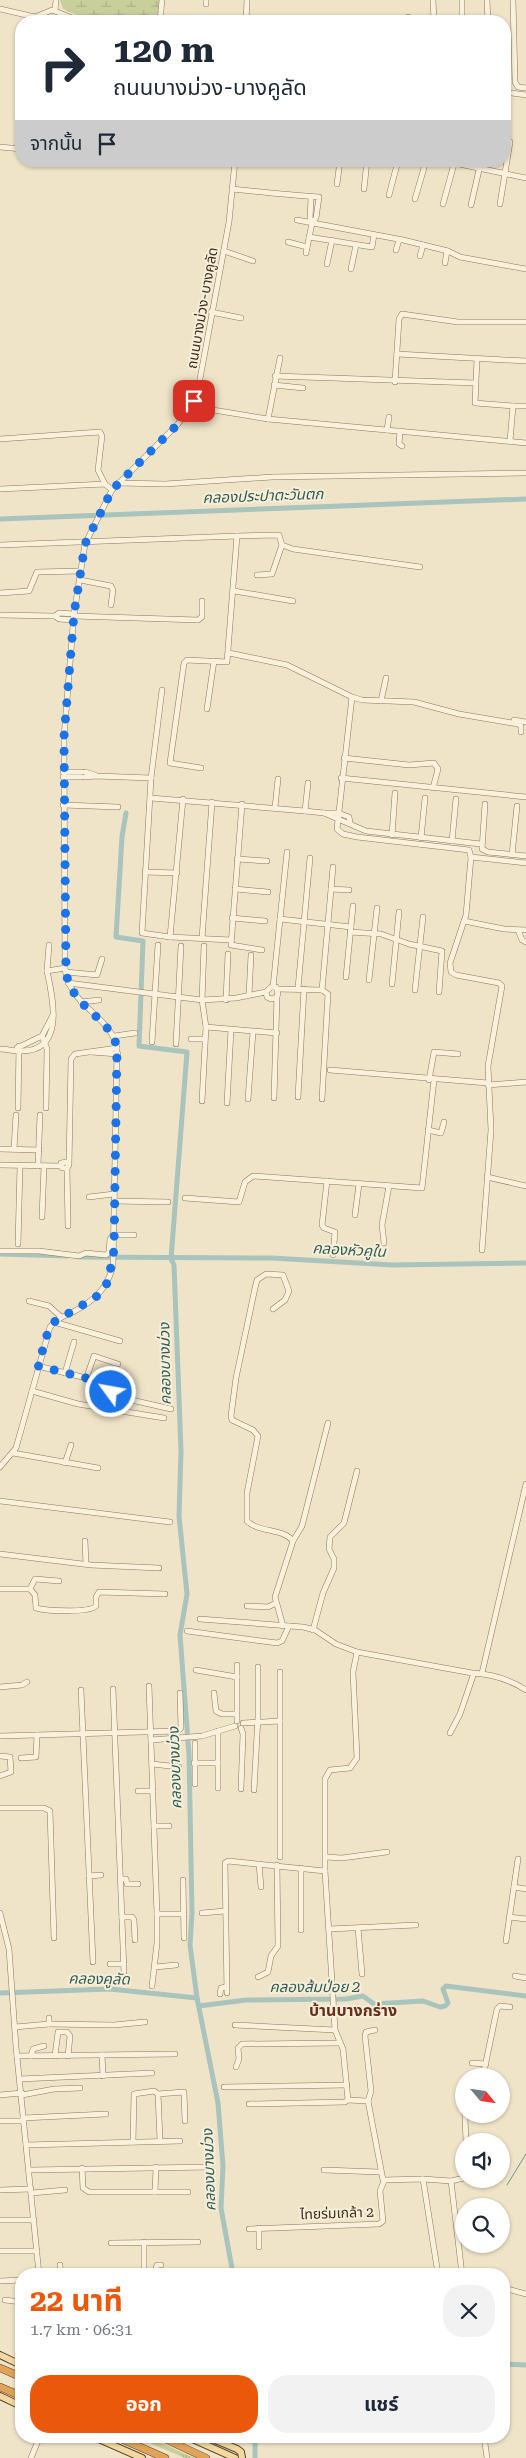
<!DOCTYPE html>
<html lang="th">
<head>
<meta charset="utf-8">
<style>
	:root { --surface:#fff; --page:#f2f2f3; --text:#1f2937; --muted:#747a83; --accent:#ea580c }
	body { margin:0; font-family:"Roboto Serif","Noto Sans Thai",serif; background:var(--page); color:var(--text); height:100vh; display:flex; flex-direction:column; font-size:19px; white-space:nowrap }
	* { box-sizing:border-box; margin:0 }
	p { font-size:16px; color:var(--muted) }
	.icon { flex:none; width:28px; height:28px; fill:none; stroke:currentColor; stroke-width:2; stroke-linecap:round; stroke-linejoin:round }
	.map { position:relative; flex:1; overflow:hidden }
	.sheet { position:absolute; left:15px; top:2268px; width:495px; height:175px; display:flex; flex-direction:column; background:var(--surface); border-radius:20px; box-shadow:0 1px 4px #0004 }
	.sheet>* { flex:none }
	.banner { position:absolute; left:15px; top:15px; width:496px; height:152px; border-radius:20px; box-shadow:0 1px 4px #0004; background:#fff; color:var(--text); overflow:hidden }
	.needle { width:32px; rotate:119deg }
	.buttons { position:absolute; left:455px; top:2068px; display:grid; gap:10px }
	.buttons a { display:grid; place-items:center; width:55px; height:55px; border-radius:50%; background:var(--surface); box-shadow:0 1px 4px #0004; font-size:25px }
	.pin { position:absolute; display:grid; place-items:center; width:42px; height:42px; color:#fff; margin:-21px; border-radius:10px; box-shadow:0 2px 8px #0006 }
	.me { position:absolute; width:55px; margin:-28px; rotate:302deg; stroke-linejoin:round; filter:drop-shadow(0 0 4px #0008) }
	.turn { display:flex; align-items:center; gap:18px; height:105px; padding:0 15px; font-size:22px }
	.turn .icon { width:65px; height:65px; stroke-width:2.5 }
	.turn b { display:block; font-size:35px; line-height:42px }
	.then { display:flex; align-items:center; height:48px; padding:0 15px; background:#0003; gap:10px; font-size:19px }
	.round { display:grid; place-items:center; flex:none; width:52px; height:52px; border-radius:20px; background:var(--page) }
	.overview { display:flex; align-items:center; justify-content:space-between; height:85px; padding:0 15px }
	h1 { font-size:30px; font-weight:700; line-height:38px; color:var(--accent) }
	.action { display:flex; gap:10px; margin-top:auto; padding:10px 15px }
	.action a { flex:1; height:58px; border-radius:20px; background:var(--accent); color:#fff; font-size:20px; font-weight:700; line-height:58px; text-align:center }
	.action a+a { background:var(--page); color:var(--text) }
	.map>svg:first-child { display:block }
</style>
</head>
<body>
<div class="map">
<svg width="526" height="2458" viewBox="0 0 526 2458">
	<defs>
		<pattern id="grass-tufts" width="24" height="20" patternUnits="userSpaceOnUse" patternTransform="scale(1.25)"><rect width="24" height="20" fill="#c9cf9b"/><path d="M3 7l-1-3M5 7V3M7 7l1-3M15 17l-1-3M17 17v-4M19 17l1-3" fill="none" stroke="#aeb285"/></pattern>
		<pattern id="wetland-marsh" width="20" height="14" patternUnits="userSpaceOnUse" patternTransform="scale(1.25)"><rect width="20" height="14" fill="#c9cf9b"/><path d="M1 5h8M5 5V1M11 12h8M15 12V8" fill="none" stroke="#aeb285"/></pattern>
	</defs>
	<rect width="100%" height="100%" fill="#f0e4c8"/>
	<polygon fill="url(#grass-tufts)" points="133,2436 146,2436 194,2458 185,2458"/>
	<path fill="url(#wetland-marsh)" d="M60 0H159L158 21C126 21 92 24 63 9Z"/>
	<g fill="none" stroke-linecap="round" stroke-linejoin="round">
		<polyline stroke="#6f938a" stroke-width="1" points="507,2185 526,2154"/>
		<g stroke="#a9c4bc" stroke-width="5">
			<polyline points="0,519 526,499"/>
			<polyline points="126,813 122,837 116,937 143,941 139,1046 187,1052 171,1259 174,1265 181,1451 179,1516 187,1594 180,1635 189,1754 192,1913 190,1945 197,1998 218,2103 223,2166 221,2208 233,2274"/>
			<polyline points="0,1254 67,1256"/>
			<polyline points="78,1257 272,1258 392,1265 526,1263"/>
			<polyline points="0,1993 110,1989 197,1998"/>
			<polyline points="199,2006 246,2000 346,1999 363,1996 374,2004 423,2001 440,2007 445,2006 448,2003 443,1989 446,1986 526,1996"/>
			<polyline points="504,2364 526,2365"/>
			<polyline points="255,2436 255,2458"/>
		</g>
		<defs>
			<g id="minor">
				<polyline points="433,0 434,21"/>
				<polyline points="462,0 462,21"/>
				<polyline points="487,0 488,21"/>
				<polyline points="513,0 515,82 518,87 526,88"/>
				<polyline points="206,4 206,0"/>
				<polyline points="0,9 35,17 52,10 80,21"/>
				<polyline points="55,11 56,0"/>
				<polyline points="408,17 420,21"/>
				<polyline points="160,21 162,0"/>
				<polyline points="246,21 247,0"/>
				<polyline points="505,92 526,95"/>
				<polyline points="0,147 21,149"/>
				<polyline points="445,161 526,178"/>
				<polyline points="337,184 340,161"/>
				<path d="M232 189C261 192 290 195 319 197L316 218 312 223 310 219 311 197"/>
				<polyline points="364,189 367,161"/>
				<polyline points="389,195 398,161"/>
				<polyline points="415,199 426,161"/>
				<polyline points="443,204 454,164"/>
				<polyline points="500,204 510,142"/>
				<polyline points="471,205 479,170"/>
				<polyline points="297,220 403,240 448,251 460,257 526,269"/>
				<polyline points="309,237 372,247 374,235"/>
				<polyline points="288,242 307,247"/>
				<polyline points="396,250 399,240"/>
				<polyline points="224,251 253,261"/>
				<polyline points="306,253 312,223"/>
				<polyline points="420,256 423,245"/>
				<polyline points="445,263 447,251"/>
				<polyline points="327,264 332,240"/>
				<polyline points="351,269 356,245"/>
				<polyline points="211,312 241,318"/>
				<polyline points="397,354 526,361"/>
				<polyline points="477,359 475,403 513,406"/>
				<polyline points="275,376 475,383"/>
				<polyline points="395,382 399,319 402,314 458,322 526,322"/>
				<polyline points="274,385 303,388"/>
				<polyline points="192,404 201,408 268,419 526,443"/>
				<polyline points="268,419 280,358"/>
				<polyline points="387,430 389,417"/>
				<polyline points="400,431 399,444 402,446"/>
				<polyline points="0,439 100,432 102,436 98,470 105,484"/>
				<polyline points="510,441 513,406 526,406"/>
				<polyline points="118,483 165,484 272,477 526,473"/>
				<polyline points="0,489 105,484 112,490"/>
				<polyline points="237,536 279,535 282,545 293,549 420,567"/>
				<polyline points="0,545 237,536 227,662 187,660 184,663 170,763 201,768"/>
				<polyline points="257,575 272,574 282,545"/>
				<polyline points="80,580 111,586 113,590 111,605"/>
				<polyline points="234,591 293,601"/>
				<polyline points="0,593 29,591 37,572 81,571"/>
				<polyline points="0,615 55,616 59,619 74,620"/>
				<polyline points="55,616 59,613 74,614"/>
				<polyline points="74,616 198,620 202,617 202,601"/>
				<polyline points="229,653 287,665 352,697 362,700 414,702 459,714 518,724 521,726 521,732"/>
				<polyline points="352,697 337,829 343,834 357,837 469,850 471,857 466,915 450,963 451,972 456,975 499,983 502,986 488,1066 491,1130 482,1250"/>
				<polyline points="381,701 386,678"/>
				<polyline points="207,709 214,661"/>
				<polyline points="514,720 526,722"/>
				<polyline points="344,758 409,765 434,763 438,769 433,788"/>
				<polyline points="63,772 82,772"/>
				<polyline points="85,772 95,775"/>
				<polyline points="63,777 81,777"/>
				<polyline points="85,777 96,776 151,778 142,933 170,937 231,940"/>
				<polyline points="151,778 162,690"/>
				<polyline points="341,778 526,797"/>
				<polyline points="151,798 305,811 324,813 366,831 481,844"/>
				<polyline points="242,804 231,945 262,950"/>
				<polyline points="485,804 482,849 488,852 526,856"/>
				<polyline points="63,805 118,807"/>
				<polyline points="275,807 278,779"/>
				<polyline points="305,811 308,783"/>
				<polyline points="324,813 338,813 349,817 350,822"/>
				<polyline points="392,835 395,793"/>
				<polyline points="421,838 425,798"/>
				<polyline points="452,841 456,799"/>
				<polyline points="512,855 517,806"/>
				<polyline points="471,857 526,863"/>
				<polyline points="237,859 267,861"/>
				<polyline points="145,872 177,873"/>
				<polyline points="235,889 268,892"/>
				<polyline points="331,889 349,890"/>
				<polyline points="232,918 265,921"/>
				<polyline points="280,919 351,927"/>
				<polyline points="464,921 504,929 526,930"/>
				<polyline points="518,930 522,940 526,942"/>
				<polyline points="350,932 381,934 409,944 442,951 439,992"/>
				<polyline points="170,937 183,799"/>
				<polyline points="202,938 212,802"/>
				<polyline points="47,971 49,945"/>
				<polyline points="66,972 97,975 102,959"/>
				<polyline points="346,977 353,906"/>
				<polyline points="369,980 377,908"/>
				<polyline points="68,983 202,1000 236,998 266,992 271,987 276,987 278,994 276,998 271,999 267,997 266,992"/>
				<polyline points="392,984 399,912"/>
				<polyline points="273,987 287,852"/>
				<polyline points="298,988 310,858"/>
				<polyline points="277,989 322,990 328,994 322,1099"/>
				<polyline points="322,990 333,867"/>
				<polyline points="415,990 423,917"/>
				<polyline points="249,995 251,955"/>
				<polyline points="226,1000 228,954"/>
				<polyline points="81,1002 99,1000"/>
				<polyline points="206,1027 277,1033"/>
				<polyline points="42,1036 47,1049 46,1108"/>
				<polyline points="114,1036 135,1033"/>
				<polyline points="191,1039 205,1039"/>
				<polyline points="152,1042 158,945"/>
				<polyline points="176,1044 181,946"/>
				<polyline points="17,1048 42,1036 53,1015"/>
				<path d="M0 1049C6 1049 13 1051 19 1051 66 1053 53 999 47 971L65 968"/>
				<polyline points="91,1052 118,1054"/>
				<polyline points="330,1070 488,1083"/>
				<polyline points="429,1080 434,1052 458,1054"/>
				<polyline points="488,1085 526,1082"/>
				<polyline points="298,1097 304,989"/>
				<polyline points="274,1098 277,996"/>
				<polyline points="248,1099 253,1032"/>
				<polyline points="202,1101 206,1027 202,1000 204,946"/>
				<polyline points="227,1103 231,1030"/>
				<polyline points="18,1108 19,1046"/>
				<polyline points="428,1130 441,1133 444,1122"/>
				<polyline points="0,1149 39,1150"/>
				<polyline points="14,1149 16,1115"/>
				<polyline points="67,1162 61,1163 62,1168 67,1168 69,1165 71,1059 75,1054 117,1048"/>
				<polyline points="0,1165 61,1166"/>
				<polyline points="38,1166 40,1115"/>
				<polyline points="67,1168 68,1226"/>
				<polyline points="487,1177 526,1186"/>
				<polyline points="327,1181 322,1225 324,1228 335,1232 333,1255"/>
				<polyline points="89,1197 114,1194"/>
				<polyline points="185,1198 239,1202 245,1182 253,1176 422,1188 434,1080"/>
				<polyline points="114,1201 168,1202"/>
				<polyline points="355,1215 359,1184"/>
				<polyline points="42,1217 44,1166"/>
				<polyline points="384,1243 382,1225 389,1186"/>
				<polyline points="18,1244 20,1166"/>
				<polyline points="0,1251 39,1251 79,1256 86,1253 106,1255 109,1252 110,1239 113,1235 134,1235"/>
				<polyline points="29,1301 49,1306 61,1317"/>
				<path d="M273 1309 285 1300 289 1291 283 1275 266 1274 257 1280 255 1288 236 1378 231 1416 232 1420 253 1430 258 1436 247 1493V1521C259 1533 283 1528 293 1541L275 1597 283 1626"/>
				<polyline points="54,1322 120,1341"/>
				<polyline points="38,1366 106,1383 110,1385 114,1396 171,1409"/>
				<polyline points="65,1373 74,1342"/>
				<polyline points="86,1379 94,1356 118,1364"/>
				<polyline points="32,1391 78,1404 164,1418"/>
				<polyline points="13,1453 98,1468"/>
				<polyline points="65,1463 71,1445"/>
				<path d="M0 1467 16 1448 50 1327C56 1319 64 1316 73 1312 94 1301 107 1289 113 1266L117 1048C110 1014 69 1007 65 968L64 737 74 614 85 544 112 490 178 424 197 395 229 222 235 161"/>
				<polyline points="0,1501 170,1522"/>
				<polyline points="85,1541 86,1564"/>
				<polyline points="293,1541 302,1526 328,1423"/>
				<polyline points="0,1554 91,1565 159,1568"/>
				<path d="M0 1589H30L35 1595 36 1608C47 1611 89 1613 96 1606V1597L99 1592 165 1594"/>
				<polyline points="30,1589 35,1579 59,1581"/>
				<polyline points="247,1606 268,1607 276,1603"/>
				<path d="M200 1619 303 1627 315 1630 336 1644 357 1652 472 1673C492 1674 509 1679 526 1690"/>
				<polyline points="313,1630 323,1593 334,1568 334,1559 329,1549 330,1537 344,1523 357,1471"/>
				<polyline points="187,1631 277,1643 282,1641 289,1626"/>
				<polyline points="357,1652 353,1672 357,1758 350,1768 330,1770 325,1779 325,1871 335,2030 343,2049 348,2100 368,2101 383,2180 423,2179 451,2181 462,2274"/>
				<polyline points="237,1665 237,1721"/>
				<polyline points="196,1670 237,1677"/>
				<polyline points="280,1672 280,1857"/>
				<polyline points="482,1673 526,1484"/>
				<polyline points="149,1686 157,1914 157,1943 152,1986"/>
				<polyline points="0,1687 22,1685 27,1682"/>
				<polyline points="113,1689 124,1972"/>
				<polyline points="81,1690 93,1962"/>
				<polyline points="214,1693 216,1711 222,1714 236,1714"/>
				<polyline points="243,1723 280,1721"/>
				<polyline points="241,1728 243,1734 241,1789"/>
				<polyline points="450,1733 460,1714 474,1673"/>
				<polyline points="0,1736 178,1731 181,1728 180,1693"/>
				<polyline points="151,1740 202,1736 235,1726"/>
				<polyline points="195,1743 195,1784"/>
				<polyline points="0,1756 10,1757 11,1772 0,1776"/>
				<polyline points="21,1758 36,1757 37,1735"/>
				<polyline points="194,1763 218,1763"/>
				<polyline points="152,1764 179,1767"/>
				<polyline points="218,1788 218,1731"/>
				<polyline points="254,1790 258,1717 258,1667"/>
				<polyline points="138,1791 153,1791"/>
				<polyline points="0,1808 44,1808 50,1811 54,1938"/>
				<polyline points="154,1826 169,1826"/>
				<polyline points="326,1857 342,1858 387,1852"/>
				<polyline points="259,1864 261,1887"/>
				<polyline points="301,1868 301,1930"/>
				<polyline points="89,1876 101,1875"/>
				<polyline points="121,1879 126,1879 127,1884 138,1884"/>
				<polyline points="183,1880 184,1938"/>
				<polyline points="514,1887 526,1889"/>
				<polyline points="0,1913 9,1949 16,2047 39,2274"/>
				<polyline points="202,1913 225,1911"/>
				<polyline points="157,1914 184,1914"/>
				<polyline points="122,1917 132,1917 134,1920 135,1940"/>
				<polyline points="509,1917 526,1919"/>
				<polyline points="358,1928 362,1974"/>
				<polyline points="329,1929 416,1925"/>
				<polyline points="506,1941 518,1859"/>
				<polyline points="110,1964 124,1964"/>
				<polyline points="155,1967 176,1965"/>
				<polyline points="515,1976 526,1978"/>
				<polyline points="258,1977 268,1972 271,1956 278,1946 277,1865"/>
				<polyline points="227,1993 225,1863 228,1861 325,1871"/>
				<polyline points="220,1994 221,1988 226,1987"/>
				<polyline points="49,2024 114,2025 145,2022"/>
				<polyline points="235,2025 335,2030"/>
				<polyline points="15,2027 49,2024 49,2018"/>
				<polyline points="102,2055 103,2076"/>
				<polyline points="17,2056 175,2054"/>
				<polyline points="31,2056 33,2049 44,2046"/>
				<polyline points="55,2056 58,2032 67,2032 70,2036 68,2056"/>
				<polyline points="472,2063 486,2064"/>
				<polyline points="236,2067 239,2059 238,2048 242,2044 339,2043"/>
				<polyline points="483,2076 497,2009 500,2006 510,2007"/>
				<polyline points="20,2079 152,2073"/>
				<polyline points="224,2087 347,2085"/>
				<polyline points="464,2094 466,2141"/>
				<polyline points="0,2095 22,2093"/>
				<polyline points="22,2095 54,2089 80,2088"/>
				<polyline points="368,2101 371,2091 365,2036 366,2032 375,2030"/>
				<polyline points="249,2104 345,2102 348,2100"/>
				<polyline points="23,2118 106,2114"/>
				<polyline points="0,2121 24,2121"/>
				<polyline points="160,2140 158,2094 184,2092 185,2121"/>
				<polyline points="133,2142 134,2094 154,2091 158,2094"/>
				<polyline points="26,2145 180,2141"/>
				<polyline points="82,2168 83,2188 89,2192 188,2192"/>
				<polyline points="30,2170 210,2167"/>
				<polyline points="324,2170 380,2172"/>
				<polyline points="423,2179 438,2274"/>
				<polyline points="451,2181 464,2178"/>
				<polyline points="0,2190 31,2189"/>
				<polyline points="155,2192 156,2167"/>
				<polyline points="32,2193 65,2190"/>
				<polyline points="0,2220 34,2220"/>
				<polyline points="249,2229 379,2224 383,2221 380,2191 384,2181"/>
				<polyline points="144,2242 144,2274"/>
				<polyline points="111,2243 198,2242"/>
				<polyline points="259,2247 259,2228"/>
				<polyline points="0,2251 37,2251"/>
				<polyline points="60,2265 61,2274"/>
				<polyline points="154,2274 157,2265 161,2265"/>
				<polyline points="0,2281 21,2280"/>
				<polyline points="504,2288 526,2294"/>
				<polyline points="5,2300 21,2302"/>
				<polyline points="484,2436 487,2458"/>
				<polyline points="31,2458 40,2436"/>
			</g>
			<g id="major">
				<polyline points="0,2355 21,2365"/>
				<polyline points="0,2396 21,2406"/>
				<polyline points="92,2436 142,2458"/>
				<polyline points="186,2436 235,2458"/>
				<polyline points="206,2436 237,2449 241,2452 242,2458"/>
			</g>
			<g id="highway">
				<polyline points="0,2368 21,2377"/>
				<polyline points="0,2387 21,2396"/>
				<polyline points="115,2436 165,2458"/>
				<polyline points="159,2436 206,2458"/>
			</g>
		</defs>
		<use href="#minor" stroke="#8d765c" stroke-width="6"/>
		<use href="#major" stroke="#5b4430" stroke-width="8"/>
		<use href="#highway" stroke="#5b4430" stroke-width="8"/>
		<use href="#minor" stroke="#faf1dc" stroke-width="5"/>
		<use href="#major" stroke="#f3d9a0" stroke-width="6"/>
		<use href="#highway" stroke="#e0a458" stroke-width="7"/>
	</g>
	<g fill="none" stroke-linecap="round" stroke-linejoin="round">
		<path stroke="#1a73e8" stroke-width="9" stroke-dasharray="0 16.2" d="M111 1392V1387L106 1383 38 1366 47 1335 54 1322 96 1297 108 1282 114 1250 117 1048C111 1017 72 1009 66 972L64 737 74 614 85 544 112 490 178 424 194 401"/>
	</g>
	<g text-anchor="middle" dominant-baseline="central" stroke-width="4" stroke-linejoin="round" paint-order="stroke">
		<g font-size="14" fill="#3d2e20" stroke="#f7eed8">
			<text transform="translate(202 308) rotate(-80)">ถนนบางม่วง-บางคูลัด</text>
			<text transform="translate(337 2213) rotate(-2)">ไทยร่มเกล้า 2</text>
		</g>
		<g font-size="15" font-style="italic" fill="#2f5d5a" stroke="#f7eed8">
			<text transform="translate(263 496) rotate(-2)">คลองประปาตะวันตก</text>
			<text transform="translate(349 1250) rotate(3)">คลองหัวคูใน</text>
			<text transform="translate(165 1364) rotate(-91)">คลองบางม่วง</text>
			<text transform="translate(175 1768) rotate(-92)">คลองบางม่วง</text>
			<text transform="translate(99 1979) rotate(1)">คลองคูลัด</text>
			<text x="315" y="1987">คลองส้มป่อย 2</text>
			<text transform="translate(209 2170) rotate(-92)">คลองบางม่วง</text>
		</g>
		<g font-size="16" font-weight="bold" fill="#6b2e1e" stroke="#f7eed8">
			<text x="353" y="2010">บ้านบางกร่าง</text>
		</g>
	</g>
</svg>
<div class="buttons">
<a><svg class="needle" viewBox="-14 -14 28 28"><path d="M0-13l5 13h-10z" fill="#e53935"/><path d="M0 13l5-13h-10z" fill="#747a83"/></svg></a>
<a><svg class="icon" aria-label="sound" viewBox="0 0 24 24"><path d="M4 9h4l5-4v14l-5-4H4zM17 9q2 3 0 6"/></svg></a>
<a><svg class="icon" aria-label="search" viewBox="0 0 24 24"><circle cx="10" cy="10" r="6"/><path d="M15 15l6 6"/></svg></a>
</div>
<div class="pin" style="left:194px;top:401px;background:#d93025"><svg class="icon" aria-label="arrive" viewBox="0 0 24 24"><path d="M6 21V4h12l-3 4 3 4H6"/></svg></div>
<svg class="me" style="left:111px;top:1392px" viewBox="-20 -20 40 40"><circle r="17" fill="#1a73e8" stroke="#fff" stroke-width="3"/><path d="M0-11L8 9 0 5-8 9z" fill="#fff"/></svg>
<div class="banner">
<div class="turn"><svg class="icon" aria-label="right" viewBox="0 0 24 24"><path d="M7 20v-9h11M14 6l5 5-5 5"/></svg><div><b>120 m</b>ถนนบางม่วง-บางคูลัด</div></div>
<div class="then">จากนั้น<svg class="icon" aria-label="arrive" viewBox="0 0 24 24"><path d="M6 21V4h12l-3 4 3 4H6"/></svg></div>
</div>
<section class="sheet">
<div class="overview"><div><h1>22 นาที</h1><p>1.7 km · 06:31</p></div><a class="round"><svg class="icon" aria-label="close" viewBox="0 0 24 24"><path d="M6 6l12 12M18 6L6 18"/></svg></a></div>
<div class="action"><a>ออก</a><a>แชร์</a></div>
</section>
</div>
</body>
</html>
